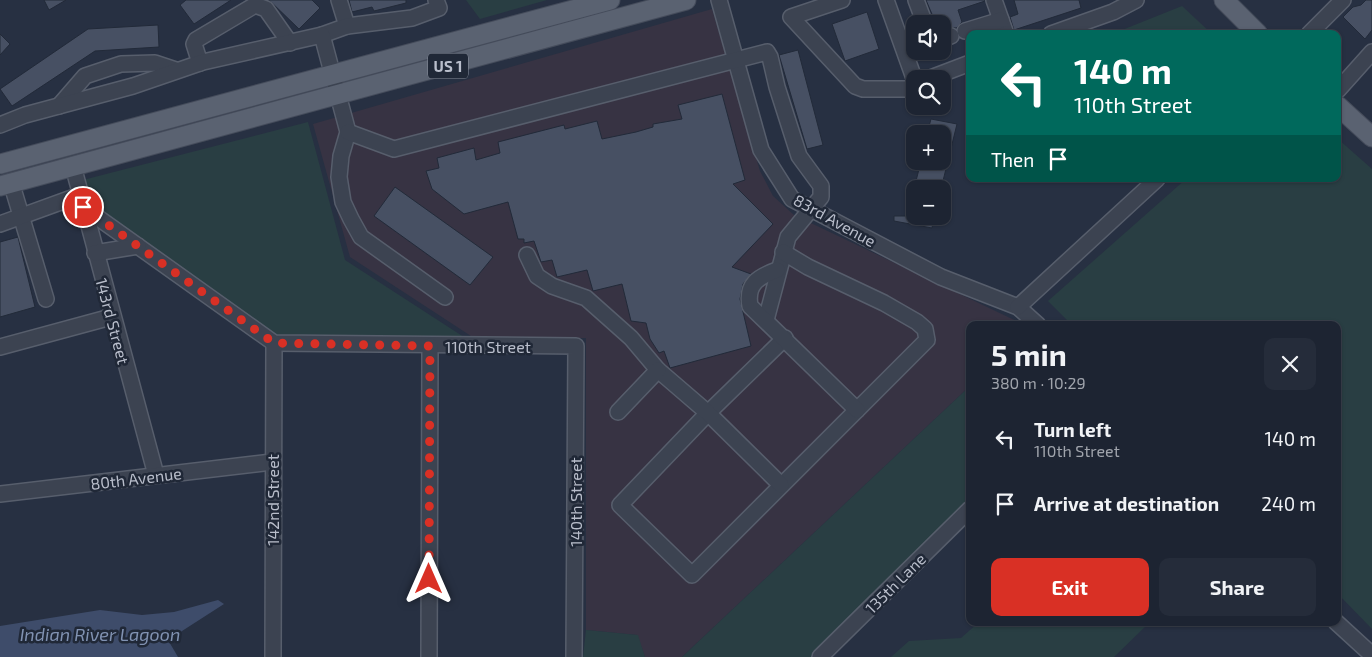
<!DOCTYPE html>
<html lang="en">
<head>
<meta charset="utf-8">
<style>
	:root { --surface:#1d2432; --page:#252c3a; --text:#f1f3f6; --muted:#a0a4ac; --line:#3b414d; --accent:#d93025 }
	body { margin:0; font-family:"Exo 2",sans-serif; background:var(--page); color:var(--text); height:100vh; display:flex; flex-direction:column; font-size:19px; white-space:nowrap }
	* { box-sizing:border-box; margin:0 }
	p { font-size:16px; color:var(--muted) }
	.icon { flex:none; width:28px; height:28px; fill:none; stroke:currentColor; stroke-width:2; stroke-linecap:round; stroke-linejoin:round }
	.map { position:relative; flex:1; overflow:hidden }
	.details { position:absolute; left:966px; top:321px; width:375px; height:305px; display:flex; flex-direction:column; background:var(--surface); border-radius:10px; box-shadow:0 1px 4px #0004,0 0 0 1px var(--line) }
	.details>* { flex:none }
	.banner { position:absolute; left:966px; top:30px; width:375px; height:152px; border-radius:10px; box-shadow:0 1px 4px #0004,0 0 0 1px var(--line); background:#00695c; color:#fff; overflow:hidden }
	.controls { position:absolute; left:906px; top:15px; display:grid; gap:10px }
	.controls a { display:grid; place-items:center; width:45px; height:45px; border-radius:10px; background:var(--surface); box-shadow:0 1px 4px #0004,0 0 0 1px var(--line); font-size:25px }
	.pin { position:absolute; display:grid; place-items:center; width:42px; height:42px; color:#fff; margin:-21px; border:2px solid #fff; border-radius:50%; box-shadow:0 1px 5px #0007 }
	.me { position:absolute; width:55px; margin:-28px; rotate:0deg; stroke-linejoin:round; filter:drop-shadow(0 0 4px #0008) }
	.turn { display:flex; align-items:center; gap:18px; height:105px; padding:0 25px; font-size:22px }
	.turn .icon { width:65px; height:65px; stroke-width:2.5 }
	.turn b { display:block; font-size:35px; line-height:42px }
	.then { display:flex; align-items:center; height:48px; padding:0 25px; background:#0003; gap:10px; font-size:19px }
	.round { display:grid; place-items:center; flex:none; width:52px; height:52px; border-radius:10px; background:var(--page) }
	.headline { display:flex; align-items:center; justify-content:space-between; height:85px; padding:0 25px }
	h1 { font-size:30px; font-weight:700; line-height:38px }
	.action { display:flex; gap:10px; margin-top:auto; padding:10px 25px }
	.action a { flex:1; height:58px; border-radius:10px; background:var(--accent); color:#fff; font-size:20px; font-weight:700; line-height:58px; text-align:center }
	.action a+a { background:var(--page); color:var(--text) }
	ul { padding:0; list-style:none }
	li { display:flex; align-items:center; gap:15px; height:65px; padding:0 25px }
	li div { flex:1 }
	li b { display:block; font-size:19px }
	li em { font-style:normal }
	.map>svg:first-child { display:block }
</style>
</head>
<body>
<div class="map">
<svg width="1372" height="657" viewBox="0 0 1372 657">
	<rect width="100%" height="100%" fill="#273042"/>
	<polygon fill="#373343" points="712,9 760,171 773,196 794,215 1025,325 970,325 970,386 682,657 645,657 637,635 586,630 586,338 474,338 350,257 313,124"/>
	<g fill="#293e43">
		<polygon points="466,0 547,0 480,19"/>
		<polygon points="1182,6 1212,34 1112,34"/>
		<polygon points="308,122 345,260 470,341 278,344 98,209 79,181"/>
		<polygon points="1338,139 1372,169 1372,629 1338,594 1338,325 1072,325 1048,301 1186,179 1338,179"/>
		<polygon points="970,386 970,504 811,657 682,657"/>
		<polygon points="978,623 978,622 1149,623 1114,657 891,657 909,641 961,638"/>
		<polygon points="586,630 638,635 645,657 583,657"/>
	</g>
	<polygon fill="#3e4c6a" points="218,600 224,604 168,640 178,657 0,657 0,626 100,610 142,615 174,612"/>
	<g fill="#475063" stroke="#222a39">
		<polygon points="44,0 66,0 49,10"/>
		<polygon points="186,0 231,0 194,24 180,5"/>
		<polygon points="269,0 312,0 320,8 299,29"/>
		<polygon points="349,0 406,0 406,3 374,11 372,7 352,12"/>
		<polygon points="926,0 985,0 985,1 958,10 962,22 956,28 948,27 944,16 934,19"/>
		<polygon points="1014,0 1079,0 1081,8 1014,30 1010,17 1018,14"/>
		<polygon points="1366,0 1372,0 1372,30 1365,39 1343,17 1353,7 1361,5"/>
		<polygon points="867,12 879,49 845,61 832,24"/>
		<polygon points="158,25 159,47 95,51 12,106 0,89 88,29"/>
		<polygon points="0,34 10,44 0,55"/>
		<polygon points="798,50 823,145 807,149 779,55"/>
		<polygon points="722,94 745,180 733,184 773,224 732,267 751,274 743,284 740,299 751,346 670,368 664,351 659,353 650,339 646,323 631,321 622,284 593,291 587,270 557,277 552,260 541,262 534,241 524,243 524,239 518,239 508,202 464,214 432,189 426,171 439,168 437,158 474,148 476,160 500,153 498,142 564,125 565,129 597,121 602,139 636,132 653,127 653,124 682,119 678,105"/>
		<polygon points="931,119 957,124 941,189 914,189 921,161 942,161 942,134 927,134"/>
		<polygon points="395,187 493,257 470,285 374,216"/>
		<polygon points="912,199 915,199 915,216 934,216 932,228 894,221 894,216 907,216"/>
		<polygon points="18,237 35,307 0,317 0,242"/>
	</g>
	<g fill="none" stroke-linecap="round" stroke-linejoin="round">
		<defs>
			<g id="minor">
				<polyline points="339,0 347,26"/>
				<polyline points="719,0 761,150 792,199 941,277 1018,307 1038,325"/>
				<polyline points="842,0 791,17 855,86 863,89 909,89 915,85"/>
				<polyline points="886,0 915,81"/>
				<polyline points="916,0 925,24"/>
				<polyline points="994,0 1006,34"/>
				<polyline points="965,31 1001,20"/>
				<polyline points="1051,34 1113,12 1136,0"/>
				<polyline points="1309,34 1343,0"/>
				<polyline points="322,35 347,26 412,18 439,8 436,0"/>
				<polyline points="942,38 951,36"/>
				<polyline points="200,63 194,44 196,40 255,5 266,9 290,43"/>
				<polyline points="928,79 970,63"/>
				<polyline points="1338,90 1372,52"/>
				<polyline points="59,106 85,76 121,64 155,63 176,70"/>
				<polyline points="0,125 25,115 133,86 203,62 322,35 348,132 341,156 339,177 343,202 351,219 361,237 445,297"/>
				<polyline points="348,132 394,149 767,52 770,57 777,87 799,156 821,186 821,197 788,237 766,320"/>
				<polyline points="73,166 156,475"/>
				<polyline points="11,182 46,299"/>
				<polyline points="83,207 274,343 576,346 574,657"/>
				<polyline points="0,224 80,195"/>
				<polyline points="783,252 808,267 884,303 917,322 925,329 927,340 692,575 620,505 708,413 785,338"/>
				<polyline points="95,253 138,246"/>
				<polyline points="527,255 537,276 552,286 586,298 631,338 658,370 708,413 781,485"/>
				<path d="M777 270C758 277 746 284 750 306L857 410"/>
				<polyline points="1018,307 1157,179"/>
				<polyline points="0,347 111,317"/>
				<polyline points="618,412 658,370"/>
				<polyline points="0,494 272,462"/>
				<polyline points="1336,622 1372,655"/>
				<polyline points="273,657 274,343"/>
				<polyline points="429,657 430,346"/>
				<polyline points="820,657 970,509"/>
			</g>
			<g id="major">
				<polyline points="1224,0 1258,34"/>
				<polyline points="1338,106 1372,137"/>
				<polyline points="0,164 610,0"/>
				<polyline points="0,186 686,0"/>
			</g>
		</defs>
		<use href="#minor" stroke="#575e6c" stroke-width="18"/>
		<use href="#major" stroke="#454c5b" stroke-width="21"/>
		<use href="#minor" stroke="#3c4351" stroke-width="15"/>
		<use href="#major" stroke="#5a6271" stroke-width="19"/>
	</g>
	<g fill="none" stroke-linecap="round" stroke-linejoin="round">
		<polyline stroke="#d93025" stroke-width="9" stroke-dasharray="0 16.2" points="83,207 274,343 430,346 429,579"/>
	</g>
	<g text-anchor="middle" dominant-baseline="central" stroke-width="5" stroke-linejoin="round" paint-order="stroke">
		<rect fill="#202837" stroke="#8b919f" stroke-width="1" x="428" y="53.5" width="40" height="25" rx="4"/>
		<g font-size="15" font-weight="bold" fill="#b9becb">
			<text x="448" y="66">US 1</text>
		</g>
		<g font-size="16" fill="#b9becb" stroke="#202837">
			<text transform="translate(835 220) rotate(29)">83rd Avenue</text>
			<text transform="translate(113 321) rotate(75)">143rd Street</text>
			<text x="488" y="346">110th Street</text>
			<text transform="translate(136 478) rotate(-7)">80th Avenue</text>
			<text transform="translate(272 500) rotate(-90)">142nd Street</text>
			<text transform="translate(575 502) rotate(-90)">140th Street</text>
			<text transform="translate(895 583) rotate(-45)">135th Lane</text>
		</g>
		<g font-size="18" font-style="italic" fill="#8192b2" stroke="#202837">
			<text x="100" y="634">Indian River Lagoon</text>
		</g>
	</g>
</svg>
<div class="controls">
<a><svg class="icon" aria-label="sound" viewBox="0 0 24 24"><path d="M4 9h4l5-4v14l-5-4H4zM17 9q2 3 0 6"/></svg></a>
<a><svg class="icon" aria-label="search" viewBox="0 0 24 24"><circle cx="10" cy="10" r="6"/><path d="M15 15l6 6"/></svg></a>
<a>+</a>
<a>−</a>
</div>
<div class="pin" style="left:83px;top:207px;background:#d93025"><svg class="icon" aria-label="arrive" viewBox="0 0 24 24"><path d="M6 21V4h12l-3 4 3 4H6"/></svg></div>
<svg class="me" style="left:429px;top:579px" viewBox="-20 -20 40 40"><path d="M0-17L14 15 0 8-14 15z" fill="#d93025" stroke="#fff" stroke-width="4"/></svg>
<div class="banner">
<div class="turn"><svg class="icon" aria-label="left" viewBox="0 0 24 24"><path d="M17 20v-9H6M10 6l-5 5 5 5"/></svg><div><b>140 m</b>110th Street</div></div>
<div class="then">Then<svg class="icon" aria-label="arrive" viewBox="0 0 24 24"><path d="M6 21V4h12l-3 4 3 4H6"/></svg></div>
</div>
<section class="details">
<div class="headline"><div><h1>5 min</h1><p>380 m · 10:29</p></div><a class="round"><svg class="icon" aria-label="close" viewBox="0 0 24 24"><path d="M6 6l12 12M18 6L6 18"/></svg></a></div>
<ul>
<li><svg class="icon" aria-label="left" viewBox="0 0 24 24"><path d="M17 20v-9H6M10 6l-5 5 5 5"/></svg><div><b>Turn left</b><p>110th Street</p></div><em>140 m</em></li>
<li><svg class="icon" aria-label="arrive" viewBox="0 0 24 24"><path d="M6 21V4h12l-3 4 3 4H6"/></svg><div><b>Arrive at destination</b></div><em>240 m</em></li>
</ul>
<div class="action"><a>Exit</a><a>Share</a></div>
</section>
</div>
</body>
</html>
